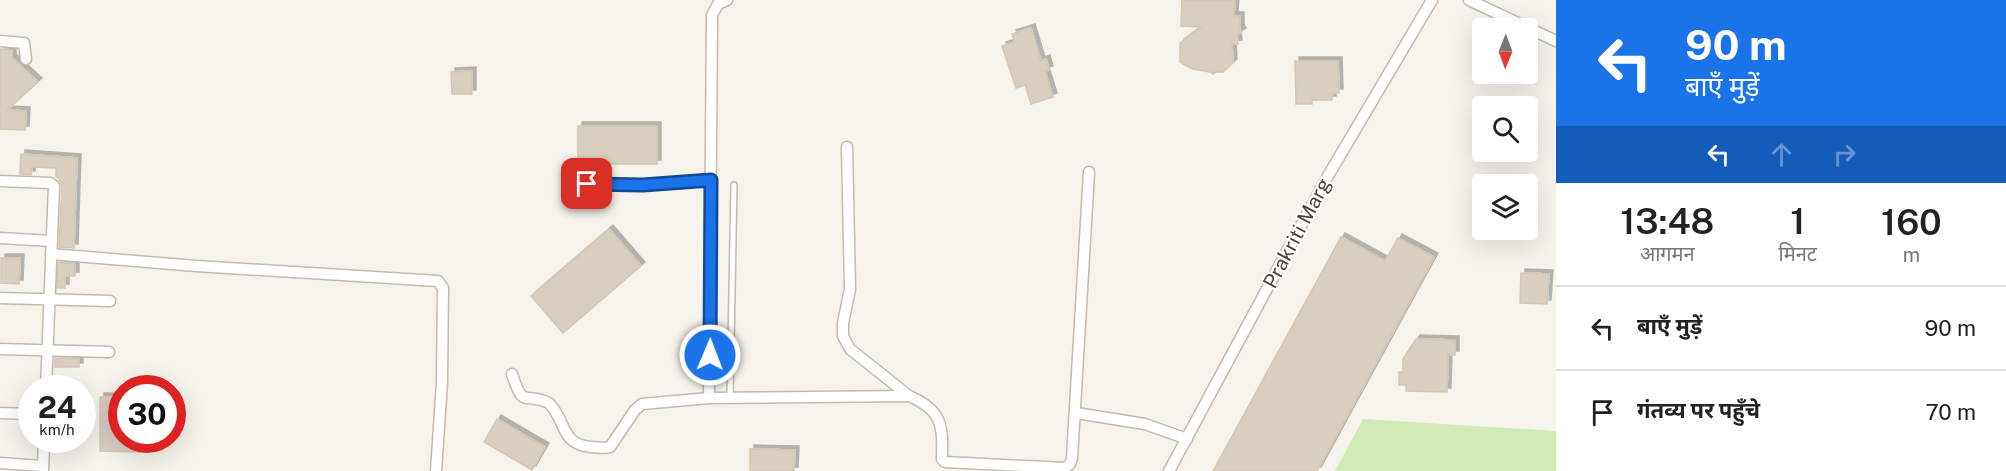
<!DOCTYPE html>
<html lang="hi">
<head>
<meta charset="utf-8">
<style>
	:root { --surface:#fff; --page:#f2f2f2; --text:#222; --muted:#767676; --line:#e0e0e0 }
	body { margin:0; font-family:"Public Sans","Noto Sans Devanagari",sans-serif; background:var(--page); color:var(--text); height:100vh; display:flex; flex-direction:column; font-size:22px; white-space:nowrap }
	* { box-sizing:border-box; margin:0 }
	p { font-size:20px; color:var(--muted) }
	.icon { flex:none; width:33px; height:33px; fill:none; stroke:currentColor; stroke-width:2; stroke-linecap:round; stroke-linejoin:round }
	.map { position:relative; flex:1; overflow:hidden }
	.panel { display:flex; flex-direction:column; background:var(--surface); width:450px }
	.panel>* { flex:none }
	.guide { background:#1a73e8; color:#fff; overflow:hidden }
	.needle { width:39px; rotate:181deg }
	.tools { position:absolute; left:1472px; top:18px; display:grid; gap:12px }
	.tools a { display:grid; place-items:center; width:66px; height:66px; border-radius:6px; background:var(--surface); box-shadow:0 6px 24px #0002; font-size:30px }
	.speed { position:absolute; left:18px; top:375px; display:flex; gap:12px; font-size:30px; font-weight:700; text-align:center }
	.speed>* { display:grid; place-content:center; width:78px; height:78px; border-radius:50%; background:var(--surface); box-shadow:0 6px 24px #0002; line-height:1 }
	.speed small { font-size:15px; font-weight:400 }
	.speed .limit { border:9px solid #d22; background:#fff; color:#111 }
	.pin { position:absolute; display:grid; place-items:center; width:51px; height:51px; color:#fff; margin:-26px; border-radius:12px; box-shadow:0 3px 9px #0006 }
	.me { position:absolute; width:66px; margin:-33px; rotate:1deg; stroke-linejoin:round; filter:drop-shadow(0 0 4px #0008) }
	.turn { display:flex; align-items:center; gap:21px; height:126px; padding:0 30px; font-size:27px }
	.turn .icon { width:78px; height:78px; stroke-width:2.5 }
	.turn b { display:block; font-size:42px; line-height:51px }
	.lanes { display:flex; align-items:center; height:57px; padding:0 30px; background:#0003; justify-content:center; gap:30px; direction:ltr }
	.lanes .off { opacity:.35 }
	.eta { display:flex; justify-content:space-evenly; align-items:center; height:102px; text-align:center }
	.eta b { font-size:36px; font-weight:600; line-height:42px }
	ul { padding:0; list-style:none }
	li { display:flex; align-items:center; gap:18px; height:84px; padding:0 30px; border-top:2px solid var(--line) }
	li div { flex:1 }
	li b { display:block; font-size:22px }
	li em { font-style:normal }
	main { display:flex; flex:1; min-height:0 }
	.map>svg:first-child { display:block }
</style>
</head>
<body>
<main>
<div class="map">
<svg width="1556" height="471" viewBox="0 0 1556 471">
	<defs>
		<filter id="shadow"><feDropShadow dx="4" dy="-4" stdDeviation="0" flood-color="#0004"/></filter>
	</defs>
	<rect width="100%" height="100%" fill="#f6f3ec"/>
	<polygon fill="#d2eab5" points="1363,419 1556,431 1556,471 1335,471"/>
	<g fill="#d8cfc1" stroke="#d3c7b4" stroke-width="1.5" filter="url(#shadow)">
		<polygon points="1182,0 1235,0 1234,16 1240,16 1240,29 1242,32 1237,35 1238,44 1232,44 1233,63 1223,72 1216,72 1213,74 1210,72 1192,69 1180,62 1180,43 1201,27 1181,26"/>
		<polygon points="1031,28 1041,61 1046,59 1049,70 1045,71 1053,97 1031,104 1025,85 1016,88 1002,46 1015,42 1012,34"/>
		<polygon points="0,49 12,50 12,58 38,82 7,110 26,111 25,130 0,129"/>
		<polygon points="1295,61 1338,61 1339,93 1332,93 1332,100 1312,100 1312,104 1296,104"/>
		<polygon points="472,71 472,94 452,94 451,72"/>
		<rect x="578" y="126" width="79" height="38"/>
		<polygon points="21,154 77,158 74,248 59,247 62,186 58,177 56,177 56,168 32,167 31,175 20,174"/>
		<polygon points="609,229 641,266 563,333 531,296"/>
		<polygon points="1341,237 1385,261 1398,238 1434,257 1317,471 1213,471"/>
		<polygon points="1,258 20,258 19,284 1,283"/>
		<polygon points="58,262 75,264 75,276 65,276 65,288 57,288"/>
		<polygon points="1521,273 1549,274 1547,304 1520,303"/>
		<polygon points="1416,339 1455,340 1455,355 1448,355 1447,392 1406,391 1406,385 1399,385 1399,372 1403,372 1403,359"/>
		<polygon points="55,358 79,359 79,367 55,367"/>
		<polygon points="100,397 122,397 122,440 143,440 143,452 100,451"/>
		<polygon points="497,419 545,447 532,470 484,442"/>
		<polygon points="750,449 795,450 794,471 750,471"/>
	</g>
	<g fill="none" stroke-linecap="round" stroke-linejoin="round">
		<defs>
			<g id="lane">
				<polyline points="587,184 643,185 711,180"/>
				<polyline points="730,398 734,185"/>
			</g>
			<g id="street">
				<polyline points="1469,0 1556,41"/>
				<polyline points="0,41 24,43 26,59"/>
				<polyline points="847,147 850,289 843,323 843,336 850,349 909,396"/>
				<polyline points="0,181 50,183 54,186 46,388"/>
				<polyline points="0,238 51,241"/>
				<polyline points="51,254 196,266 438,281 443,288 442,382 436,471"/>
				<polyline points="0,298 110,301"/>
				<polyline points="0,349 109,352"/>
				<path d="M512 374C524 411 524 391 549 403 567 422 560 444 591 447 597 447 604 449 610 447L635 410 642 404 709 398 909 396C942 410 943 425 942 459L945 462 1065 468 1070 464 1072 458 1089 172"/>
				<polyline points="709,398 712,15 718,4 727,0"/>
				<polyline points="0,413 32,414"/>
				<polyline points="1076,413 1145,424 1187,439"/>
				<polyline points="0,463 43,466"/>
				<polyline points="43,471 44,440"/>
				<polyline points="1169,471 1325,181 1432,0"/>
			</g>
		</defs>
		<use href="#lane" stroke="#c2bbae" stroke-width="8"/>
		<use href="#street" stroke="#c2bbae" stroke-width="13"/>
		<use href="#lane" stroke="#fff" stroke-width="5"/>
		<use href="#street" stroke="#fff" stroke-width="10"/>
	</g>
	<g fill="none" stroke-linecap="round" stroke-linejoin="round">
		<defs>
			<polyline id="route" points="587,184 643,185 711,180 710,355"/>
		</defs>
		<use href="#route" stroke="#114b97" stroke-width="15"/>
		<use href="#route" stroke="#1a73e8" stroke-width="10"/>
	</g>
	<g text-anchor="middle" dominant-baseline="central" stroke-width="4.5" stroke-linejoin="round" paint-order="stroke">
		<g font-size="20" fill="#4b4439" stroke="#fff">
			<text transform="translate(1297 233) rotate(-62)">Prakriti Marg</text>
		</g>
	</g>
</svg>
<div class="tools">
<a><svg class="needle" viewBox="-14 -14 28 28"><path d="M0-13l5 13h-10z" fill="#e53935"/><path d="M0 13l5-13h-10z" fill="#767676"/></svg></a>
<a><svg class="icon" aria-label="search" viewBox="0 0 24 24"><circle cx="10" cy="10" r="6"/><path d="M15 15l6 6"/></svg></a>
<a><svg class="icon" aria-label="layers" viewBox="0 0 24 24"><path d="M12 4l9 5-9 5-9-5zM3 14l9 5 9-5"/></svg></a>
</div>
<div class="speed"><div>24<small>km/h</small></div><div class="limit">30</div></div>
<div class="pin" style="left:587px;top:184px;background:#d93025"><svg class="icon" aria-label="arrive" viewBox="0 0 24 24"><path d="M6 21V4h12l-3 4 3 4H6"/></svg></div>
<svg class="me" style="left:710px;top:355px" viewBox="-20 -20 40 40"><circle r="17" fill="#1a73e8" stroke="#fff" stroke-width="3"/><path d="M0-11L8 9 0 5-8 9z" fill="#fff"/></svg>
</div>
<section class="panel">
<div class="guide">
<div class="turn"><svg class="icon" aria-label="left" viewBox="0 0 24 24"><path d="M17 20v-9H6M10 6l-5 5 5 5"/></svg><div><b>90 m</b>बाएँ मुड़ें</div></div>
<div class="lanes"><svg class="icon" aria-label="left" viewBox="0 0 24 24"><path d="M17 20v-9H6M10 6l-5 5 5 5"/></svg><svg class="icon off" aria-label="ahead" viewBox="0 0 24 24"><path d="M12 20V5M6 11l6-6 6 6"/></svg><svg class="icon off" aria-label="right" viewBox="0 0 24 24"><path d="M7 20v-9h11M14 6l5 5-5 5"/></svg></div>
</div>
<div class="eta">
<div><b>13:48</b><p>आगमन</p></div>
<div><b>1</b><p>मिनट</p></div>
<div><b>160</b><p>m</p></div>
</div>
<ul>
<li><svg class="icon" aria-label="left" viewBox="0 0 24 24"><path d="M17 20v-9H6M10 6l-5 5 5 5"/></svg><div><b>बाएँ मुड़ें</b></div><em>90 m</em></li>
<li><svg class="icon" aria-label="arrive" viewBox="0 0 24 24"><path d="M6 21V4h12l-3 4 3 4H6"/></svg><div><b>गंतव्य पर पहुँचे</b></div><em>70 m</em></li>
</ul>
</section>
</main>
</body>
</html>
